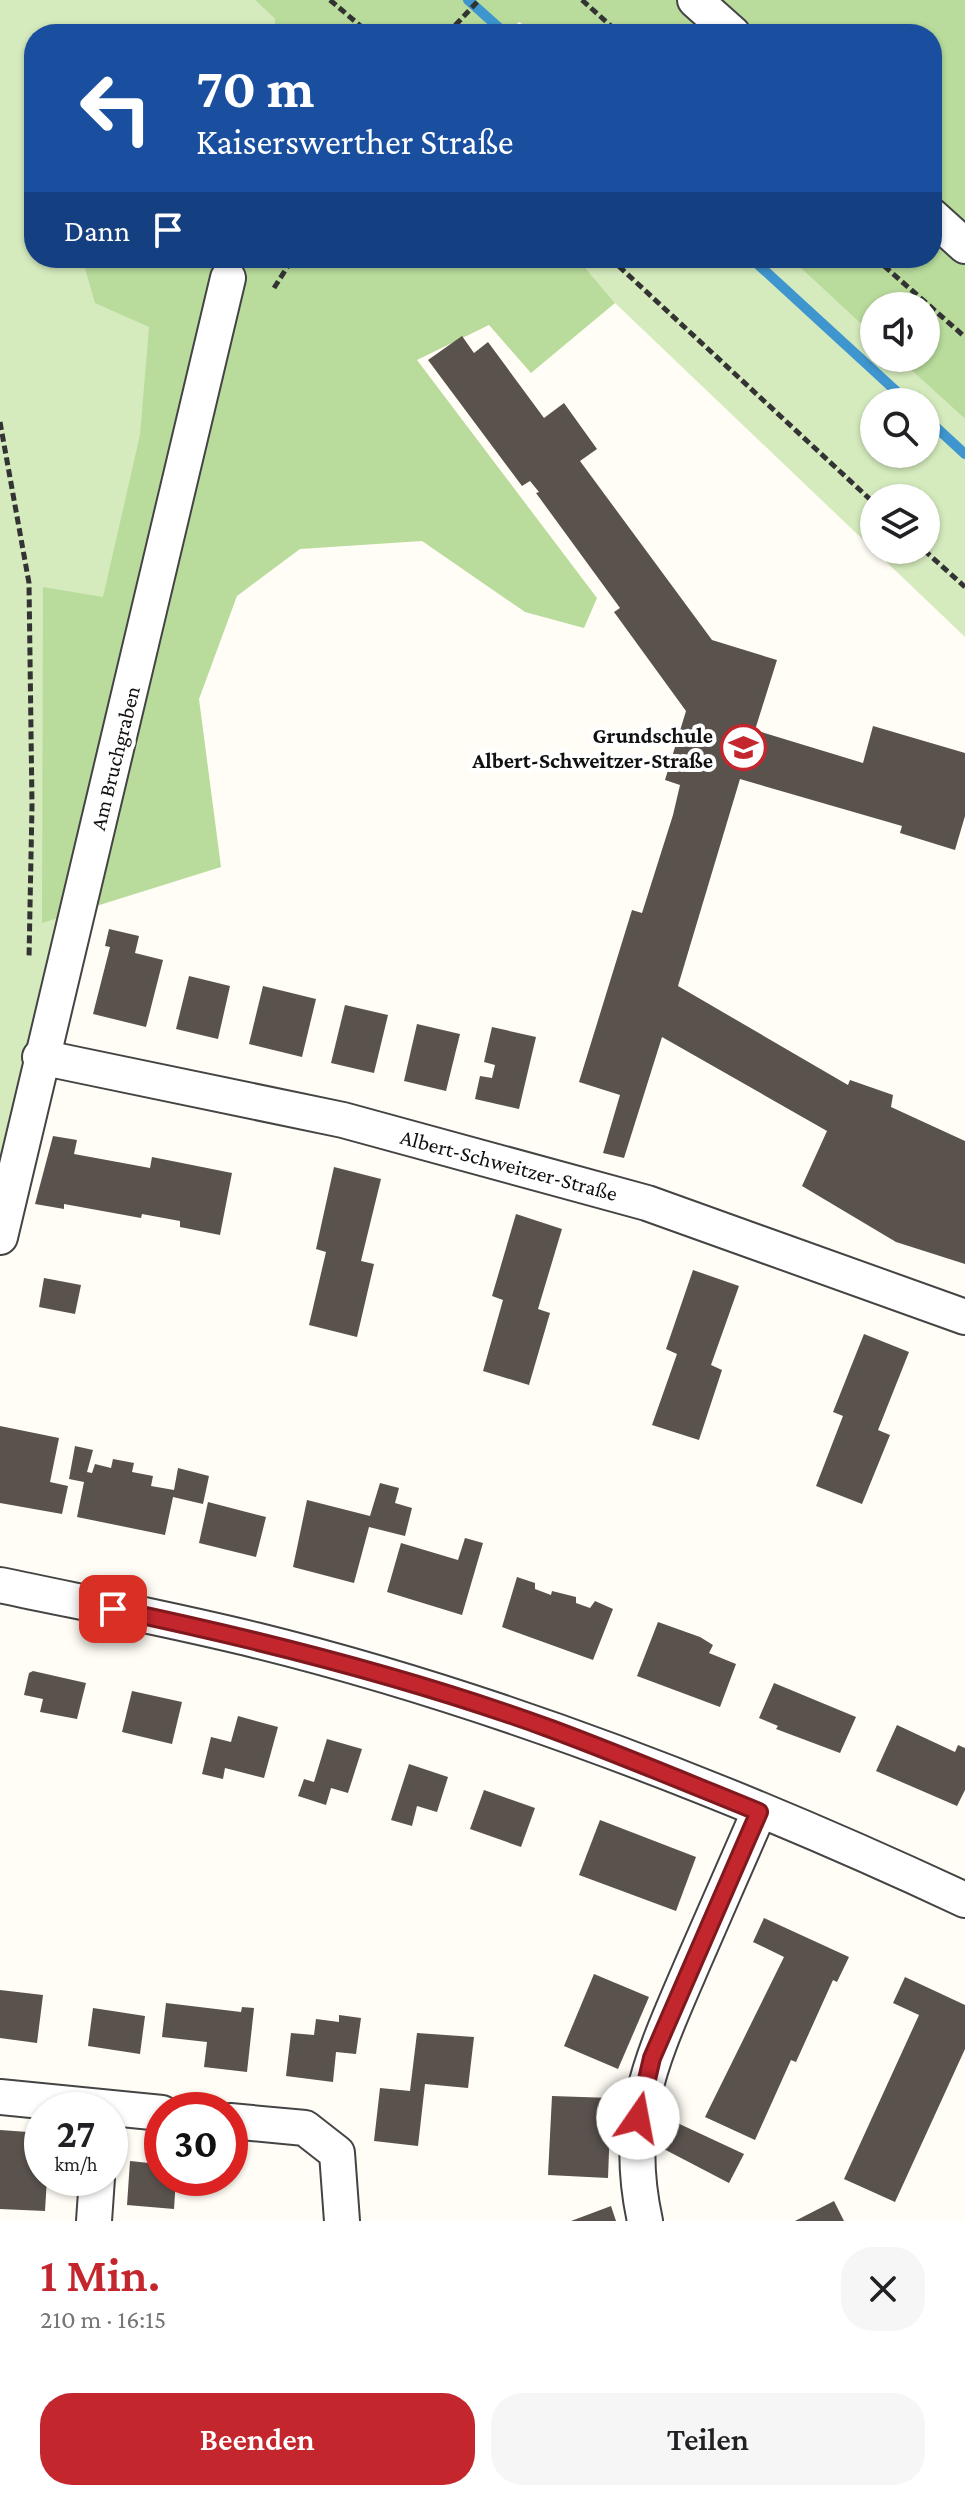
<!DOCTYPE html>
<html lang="de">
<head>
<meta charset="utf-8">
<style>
	:root { --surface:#fff; --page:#f6f6f6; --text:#202124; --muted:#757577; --accent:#c4262e }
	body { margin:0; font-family:"Crimson Pro",serif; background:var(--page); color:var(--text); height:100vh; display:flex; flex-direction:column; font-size:30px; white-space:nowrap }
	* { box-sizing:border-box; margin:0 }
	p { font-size:26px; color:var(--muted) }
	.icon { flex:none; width:44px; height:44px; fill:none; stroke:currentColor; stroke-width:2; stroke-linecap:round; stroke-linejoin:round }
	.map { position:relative; height:2221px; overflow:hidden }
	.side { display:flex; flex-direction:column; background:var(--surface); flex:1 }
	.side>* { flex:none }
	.guide { position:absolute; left:24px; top:24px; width:918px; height:244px; border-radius:32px; box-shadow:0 2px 6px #0004; background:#1a4fa0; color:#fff; overflow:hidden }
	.tools { position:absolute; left:860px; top:292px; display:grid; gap:16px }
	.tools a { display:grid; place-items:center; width:80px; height:80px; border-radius:50%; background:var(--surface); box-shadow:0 2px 6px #0004; font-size:40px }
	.speed { position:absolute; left:24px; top:2092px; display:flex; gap:16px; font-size:40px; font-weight:700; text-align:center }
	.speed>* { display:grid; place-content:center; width:104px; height:104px; border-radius:50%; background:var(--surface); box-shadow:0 2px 6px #0004; line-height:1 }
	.speed small { font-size:20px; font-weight:400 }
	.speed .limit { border:12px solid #d22; background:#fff; color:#111 }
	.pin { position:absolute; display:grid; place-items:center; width:68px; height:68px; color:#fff; margin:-34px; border-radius:16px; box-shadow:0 4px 12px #0006 }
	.me { position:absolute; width:88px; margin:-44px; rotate:12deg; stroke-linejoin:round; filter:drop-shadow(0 0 6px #0008) }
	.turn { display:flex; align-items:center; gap:28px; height:168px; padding:0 40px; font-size:36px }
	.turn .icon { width:104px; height:104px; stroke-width:2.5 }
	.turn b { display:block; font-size:56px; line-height:68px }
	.then { display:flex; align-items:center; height:76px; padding:0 40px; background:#0003; gap:16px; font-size:30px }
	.round { display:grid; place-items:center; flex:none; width:84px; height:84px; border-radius:32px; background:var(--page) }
	.summary { display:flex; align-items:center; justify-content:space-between; height:136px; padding:0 40px }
	h1 { font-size:48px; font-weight:600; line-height:60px; color:var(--accent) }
	.action { display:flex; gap:16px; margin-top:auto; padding:16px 40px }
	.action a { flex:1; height:92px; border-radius:32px; background:var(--accent); color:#fff; font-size:32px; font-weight:600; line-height:92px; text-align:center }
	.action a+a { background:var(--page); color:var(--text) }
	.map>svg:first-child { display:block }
</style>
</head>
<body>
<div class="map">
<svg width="965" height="2221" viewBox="0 0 965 2221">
	<rect width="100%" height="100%" fill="#fffdf5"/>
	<g fill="#d5ebbd" fill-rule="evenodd">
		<polygon points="0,0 255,0 275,19 275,34 34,34 34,258 187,258 200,317 0,1176"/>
		<path d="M577 258H790L874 336V358H898L965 419V637L615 303ZM874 402H926V454H874ZM874 498H926V550H874Z"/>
	</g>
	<g fill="#b9dc9c">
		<polygon points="255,0 965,0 965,419 898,358 926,358 926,306 874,306 874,336 790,258 932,258 932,34 538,34 519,22 506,34 275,34 275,19"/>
		<polygon points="82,258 577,258 615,303 531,373 489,325 417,360 597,598 584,628 525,612 422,541 300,549 237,596 199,699 221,867 42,923 43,587 103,597 140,435 149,327 95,303"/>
	</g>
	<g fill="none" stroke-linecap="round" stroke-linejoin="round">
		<g stroke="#3f96cf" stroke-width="10">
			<polyline points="468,0 506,34"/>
			<polyline points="751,258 908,402"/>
			<polyline points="926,418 965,454"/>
		</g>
	</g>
	<g fill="#5a524d">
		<polygon points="462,336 474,353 488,342 544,418 564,403 597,449 580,461 712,640 777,660 755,730 863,763 873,726 965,753 965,816 955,850 900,833 902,826 740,779 678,986 848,1085 850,1080 893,1095 891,1107 965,1141 965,1264 896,1242 802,1186 827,1131 662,1037 624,1158 603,1153 620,1095 579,1082 632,910 642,913 673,815 680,785 665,780 686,711 614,612 620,608 536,493 539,492 530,481 522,486 428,360"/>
		<polygon points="109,929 139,936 135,953 163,960 146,1027 93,1014 110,947 105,946"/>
		<polygon points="189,976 230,986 218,1039 176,1029"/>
		<polygon points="263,986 316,999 302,1057 249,1044"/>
		<polygon points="345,1005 388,1015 374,1073 331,1063"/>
		<polygon points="417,1024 460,1034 446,1091 404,1081"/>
		<polygon points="492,1027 536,1037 519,1109 475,1099 480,1076 492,1078 495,1065 484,1062"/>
		<polygon points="53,1136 77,1140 74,1154 150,1168 152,1157 232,1173 220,1235 180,1227 180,1221 142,1214 141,1218 64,1204 64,1209 35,1204"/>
		<polygon points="334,1167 381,1179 361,1261 374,1264 357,1337 309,1325 326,1252 316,1249"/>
		<polygon points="516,1214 562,1229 538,1309 550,1313 529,1385 483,1371 503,1300 492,1296"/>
		<polygon points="693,1270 739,1286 711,1365 722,1370 699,1440 652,1425 677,1354 666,1349"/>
		<polygon points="44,1278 81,1285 75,1314 39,1307"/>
		<polygon points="864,1334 909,1352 878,1430 890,1435 862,1504 816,1486 843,1416 833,1412"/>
		<polygon points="0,1426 59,1438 50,1482 68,1486 62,1514 0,1503"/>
		<polygon points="75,1446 93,1450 87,1472 92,1473 95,1464 111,1468 113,1459 134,1463 132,1472 153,1476 151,1486 174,1490 178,1468 209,1476 203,1504 173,1497 165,1535 77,1517 84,1482 69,1479"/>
		<polygon points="380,1483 399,1488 395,1503 412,1508 405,1536 369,1527 354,1583 293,1567 307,1500 370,1516"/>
		<polygon points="208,1502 266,1517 256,1557 199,1543"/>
		<polygon points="465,1538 483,1543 462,1615 387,1592 401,1543 458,1560"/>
		<polygon points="517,1577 535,1583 535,1589 551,1595 552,1591 576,1597 576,1603 590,1608 595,1601 613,1609 593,1660 502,1627"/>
		<polygon points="658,1622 700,1637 713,1645 709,1653 736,1664 720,1707 637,1676"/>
		<polygon points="33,1671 86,1683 77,1719 40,1712 43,1699 24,1695 29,1673"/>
		<polygon points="774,1683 856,1717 840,1753 776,1729 778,1726 759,1718"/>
		<polygon points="132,1691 182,1702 172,1744 122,1732"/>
		<polygon points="238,1716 278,1727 264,1778 225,1768 223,1779 202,1774 211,1737 231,1742"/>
		<polygon points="897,1725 955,1752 958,1745 965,1748 965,1790 957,1806 876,1771"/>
		<polygon points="327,1739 362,1749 348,1793 331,1788 326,1805 298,1796 304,1779 314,1782"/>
		<polygon points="409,1764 448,1777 437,1812 417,1806 412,1826 391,1820"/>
		<polygon points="484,1790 535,1808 521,1847 470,1829"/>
		<polygon points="600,1820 696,1857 676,1911 579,1875"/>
		<polygon points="764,1918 849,1957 837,1982 833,1980 796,2062 791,2060 755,2140 705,2117 784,1957 753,1942"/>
		<polygon points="594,1974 649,1997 618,2069 564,2046"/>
		<polygon points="905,1977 965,2005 965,2049 895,2202 844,2179 919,2015 893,2003"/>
		<polygon points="0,1990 43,1995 37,2043 0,2038"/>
		<polygon points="166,2003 241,2012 242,2007 254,2008 247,2072 204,2067 207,2042 162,2037"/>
		<polygon points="93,2008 145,2016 140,2054 88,2046"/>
		<polygon points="339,2015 361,2018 356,2054 336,2052 333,2082 286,2076 291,2033 314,2035 316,2019 339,2022"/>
		<polygon points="417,2033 474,2037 468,2088 425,2084 418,2146 374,2141 380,2088 410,2091"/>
		<polygon points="552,2096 611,2098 608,2178 548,2175"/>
		<polygon points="671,2120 744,2154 729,2183 658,2146"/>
		<polygon points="0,2130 42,2133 42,2178 47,2178 45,2211 0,2209"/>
		<polygon points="151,2141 162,2142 162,2178 176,2178 174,2209 127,2205 130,2161 149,2163"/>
		<polygon points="834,2201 844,2221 795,2221"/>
		<polygon points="611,2206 616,2221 571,2221"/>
	</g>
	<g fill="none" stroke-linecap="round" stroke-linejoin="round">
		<defs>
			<g id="minor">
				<polyline points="695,0 733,34"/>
				<polyline points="932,216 965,246"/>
				<polyline points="40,1057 343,1120 647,1203 965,1317"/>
				<polyline points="0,1237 228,278"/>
				<path d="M0 1585C85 1603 170 1619 255 1640 494 1699 742 1796 965 1900"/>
				<polyline points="0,2097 162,2113"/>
				<polyline points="230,2121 305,2128 337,2153 342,2221"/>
				<polyline points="94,2221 97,2178"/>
				<path d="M645 2221C622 2116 653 2057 693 1963 715 1913 737 1862 759 1812"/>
			</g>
		</defs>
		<use href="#minor" stroke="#444" stroke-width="38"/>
		<g stroke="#333" stroke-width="5" stroke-dasharray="8 4" stroke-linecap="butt">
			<polyline points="330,0 370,34"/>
			<polyline points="582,0 620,34"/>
			<polyline points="447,34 479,0"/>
			<polyline points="610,258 874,503"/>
			<polyline points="875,258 965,337"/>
			<polyline points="274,288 293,258"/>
			<polyline points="0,422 29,583 32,805 29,958"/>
			<polyline points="924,550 965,587"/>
		</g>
		<use href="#minor" stroke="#fff" stroke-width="34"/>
	</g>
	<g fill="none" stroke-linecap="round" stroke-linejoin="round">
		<defs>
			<path id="route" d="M113 1609C261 1640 409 1677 551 1729 621 1755 690 1784 759 1812L652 2058 638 2118"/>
		</defs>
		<use href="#route" stroke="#7f191e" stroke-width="20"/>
		<use href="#route" stroke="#c4262e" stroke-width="14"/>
	</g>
	<defs>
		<symbol id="school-ring" viewBox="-11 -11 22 22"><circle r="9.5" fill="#fff" stroke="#c4262e" stroke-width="1.5"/><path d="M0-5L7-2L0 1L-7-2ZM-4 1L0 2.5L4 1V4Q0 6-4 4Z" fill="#c4262e"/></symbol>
	</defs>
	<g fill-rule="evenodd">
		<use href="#school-ring" x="718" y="722" width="51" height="51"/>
	</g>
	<g text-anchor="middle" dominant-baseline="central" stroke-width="8" stroke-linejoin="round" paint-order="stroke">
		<g font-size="22" font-weight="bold" fill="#111" stroke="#fff" text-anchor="end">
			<text x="713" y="735">Grundschule<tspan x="713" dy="25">Albert-Schweitzer-Straße</tspan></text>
		</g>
		<g font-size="22" fill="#111" stroke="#fff">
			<text transform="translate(115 758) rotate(-76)">Am Bruchgraben</text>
			<text transform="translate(509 1165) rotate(15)">Albert-Schweitzer-Straße</text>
		</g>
	</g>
</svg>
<div class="tools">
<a><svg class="icon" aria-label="sound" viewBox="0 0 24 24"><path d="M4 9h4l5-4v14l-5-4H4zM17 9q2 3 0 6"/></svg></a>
<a><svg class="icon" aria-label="search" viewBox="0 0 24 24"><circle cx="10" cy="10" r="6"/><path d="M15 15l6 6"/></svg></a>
<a><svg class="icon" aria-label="layers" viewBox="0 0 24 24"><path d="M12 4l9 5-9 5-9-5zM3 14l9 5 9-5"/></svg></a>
</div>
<div class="speed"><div>27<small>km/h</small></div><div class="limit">30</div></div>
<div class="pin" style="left:113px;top:1609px;background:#d93025"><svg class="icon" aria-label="arrive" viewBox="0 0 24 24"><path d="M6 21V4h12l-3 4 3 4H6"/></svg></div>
<svg class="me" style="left:638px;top:2118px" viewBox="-20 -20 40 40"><circle r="19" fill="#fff"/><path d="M0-13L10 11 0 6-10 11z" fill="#c4262e"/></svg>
<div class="guide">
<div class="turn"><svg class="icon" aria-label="left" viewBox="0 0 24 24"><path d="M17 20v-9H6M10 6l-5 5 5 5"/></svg><div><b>70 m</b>Kaiserswerther Straße</div></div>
<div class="then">Dann<svg class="icon" aria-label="arrive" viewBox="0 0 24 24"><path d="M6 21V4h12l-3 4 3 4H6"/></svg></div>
</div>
</div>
<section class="side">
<div class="summary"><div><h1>1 Min.</h1><p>210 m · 16:15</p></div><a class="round"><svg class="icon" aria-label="close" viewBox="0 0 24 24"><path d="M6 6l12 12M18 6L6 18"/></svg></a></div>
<div class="action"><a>Beenden</a><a>Teilen</a></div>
</section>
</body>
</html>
